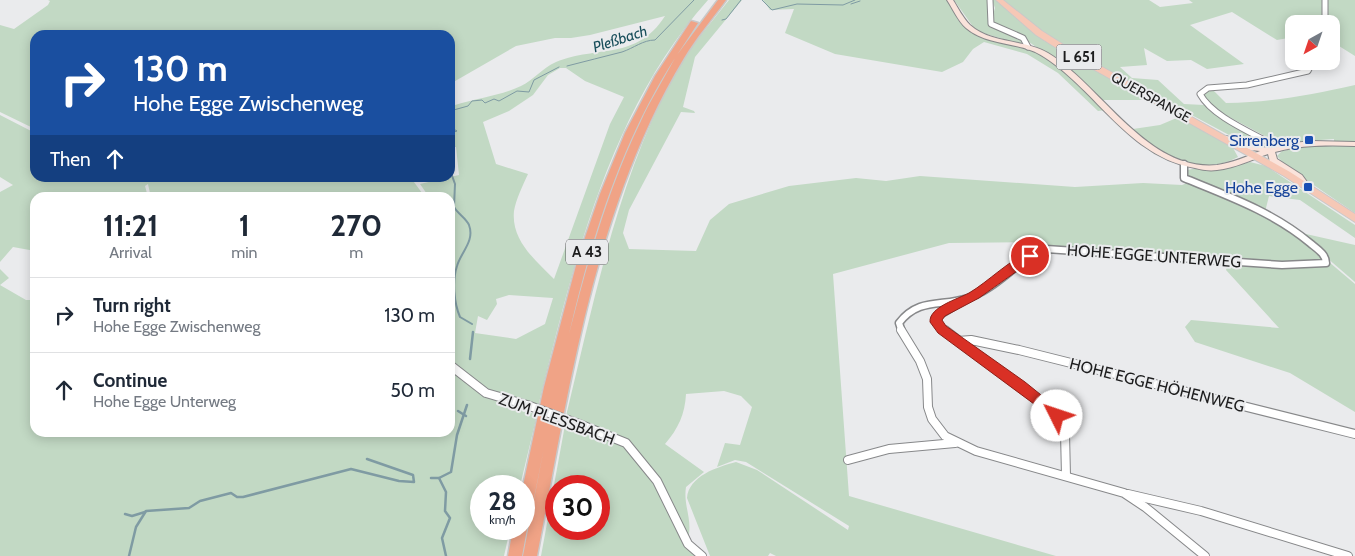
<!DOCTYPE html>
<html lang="en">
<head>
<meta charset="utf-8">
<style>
	:root { --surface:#fff; --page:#f6f6f7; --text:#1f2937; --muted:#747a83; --line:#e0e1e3 }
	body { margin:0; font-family:Cabin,sans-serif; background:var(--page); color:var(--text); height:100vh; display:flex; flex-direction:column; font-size:19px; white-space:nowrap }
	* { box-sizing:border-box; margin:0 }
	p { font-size:16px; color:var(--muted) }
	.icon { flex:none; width:28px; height:28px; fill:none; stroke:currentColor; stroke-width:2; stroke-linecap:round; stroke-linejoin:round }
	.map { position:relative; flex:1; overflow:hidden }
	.details { position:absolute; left:30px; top:192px; width:425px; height:245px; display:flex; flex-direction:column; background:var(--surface); border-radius:15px; box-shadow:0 2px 12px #0003 }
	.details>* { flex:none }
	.banner { position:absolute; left:30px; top:30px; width:425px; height:152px; border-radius:15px; box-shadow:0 2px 12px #0003; background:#1a4fa0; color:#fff; overflow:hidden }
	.needle { width:32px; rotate:220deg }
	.tools { position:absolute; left:1285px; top:15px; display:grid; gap:10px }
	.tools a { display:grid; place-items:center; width:55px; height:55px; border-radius:10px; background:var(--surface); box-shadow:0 2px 12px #0003; font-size:25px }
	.speed { position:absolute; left:470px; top:475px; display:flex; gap:10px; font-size:25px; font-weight:700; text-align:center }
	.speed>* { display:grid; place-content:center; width:65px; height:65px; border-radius:50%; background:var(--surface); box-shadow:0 2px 12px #0003; line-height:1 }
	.speed small { font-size:12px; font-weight:400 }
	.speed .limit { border:8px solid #d22; background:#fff; color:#111 }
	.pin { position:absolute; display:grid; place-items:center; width:42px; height:42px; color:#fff; margin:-21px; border:2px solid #fff; border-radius:50%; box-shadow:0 1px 5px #0007 }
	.me { position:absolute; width:55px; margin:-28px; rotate:311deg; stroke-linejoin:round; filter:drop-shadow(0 0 4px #0008) }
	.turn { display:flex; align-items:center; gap:18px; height:105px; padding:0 20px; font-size:22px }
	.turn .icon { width:65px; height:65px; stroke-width:2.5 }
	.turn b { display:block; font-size:35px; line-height:42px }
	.then { display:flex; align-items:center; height:48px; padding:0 20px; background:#0003; gap:10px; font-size:19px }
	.eta { display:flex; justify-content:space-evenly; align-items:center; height:85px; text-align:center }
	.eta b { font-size:30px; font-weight:700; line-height:35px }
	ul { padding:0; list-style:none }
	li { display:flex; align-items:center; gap:15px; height:75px; padding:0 20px; border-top:1px solid var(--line) }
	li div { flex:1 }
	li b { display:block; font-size:19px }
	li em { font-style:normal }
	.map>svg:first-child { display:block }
</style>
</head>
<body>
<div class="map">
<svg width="1355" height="556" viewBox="0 0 1355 556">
	<rect width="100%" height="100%" fill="#eaebed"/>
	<g fill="#c2d9c4" fill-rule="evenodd">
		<path d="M48 0H708C608 112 573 266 538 407 501 396 477 389 450 360V321L455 318 450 244V198L429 197 420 184 459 175 456 147H450V104L455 105C477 98 500 96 521 86 534 80 542 68 556 62 598 45 636 61 665 16L590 35 571 38H555L516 46 450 84V35H35V129L0 112V25L14 29 48 5 50 1ZM560 68H566L585 81 624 97 610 124 554 279C535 260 511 240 514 211 516 199 523 185 528 174L496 164 483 122 509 111 533 95 548 75ZM509 295 553 298 545 324 516 339 475 333 478 316 487 320 497 304 496 299Z"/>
		<path d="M729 0H742L695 57 683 107 694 111 695 113 681 112 629 210 623 233 629 249 696 251 710 220 729 204 789 186 856 178 886 181 920 176 1075 187 1143 183 1182 185 1187 183 1235 200 1270 217 1324 256V262L1281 263 1042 248 1031 242 949 243 833 274 849 496 1056 556H776L770 553 768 556H710L687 498C689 476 717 467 736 462L757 470 848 530 849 526 746 462 735 460 717 467 725 443 740 445 752 407 741 396 724 391 686 394C685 414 678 429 665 444L704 472 686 487C683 506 693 519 688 539L658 480 627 443 566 416C594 301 617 182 673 77 688 49 710 24 729 0Z"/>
		<polygon points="763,0 947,0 970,30 1033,50 1054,62 1106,110 1098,111 1058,73 1027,54 984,42 973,49 963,62 942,72 835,54 785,33 794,9 770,10"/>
		<polygon points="954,0 989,0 992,8 988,20 990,24 1018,36 1030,47 983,33 974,28"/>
		<polygon points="992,0 996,0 1037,34 1149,100 1102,100 1069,70 1019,35 998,27 991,21 995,8"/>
		<polygon points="1001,0 1149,0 1160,7 1193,3 1189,0 1355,0 1355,56 1331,41 1331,24 1294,24 1294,37 1277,40 1232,12 1190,25 1244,64 1207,69 1191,60 1167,61 1144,48 1147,65 1120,67 1132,78 1158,80 1184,104 1204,105 1265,142 1266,145 1261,148 1244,143 1072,51 1041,33"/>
		<path d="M1355 85V142L1334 141V139L1278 143 1216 110 1203 96 1207 90 1212 89 1226 103C1273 102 1310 95 1355 85Z"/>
		<polygon points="0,115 35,133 35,178 411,178 425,197 151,198 148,184 145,186 148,197 35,198 35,251 13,247 0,262 0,192 13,185 0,177"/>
		<path d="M1179 117 1233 148 1238 157C1200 177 1161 157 1133 129L1160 125Z"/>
		<polygon points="1317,145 1355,146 1355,213 1287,167 1277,156 1282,151"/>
		<polygon points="1250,162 1266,166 1355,225 1355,238 1300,200 1269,196 1265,212 1187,178 1188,170 1192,169 1224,169"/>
		<polygon points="1297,232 1355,245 1355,282"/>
		<polygon points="1329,262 1355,284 1355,412 1290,373 1195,342 1185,327 1191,320 1279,328 1226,270 1227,267 1233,265 1328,265"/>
		<polygon points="0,269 9,278 0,285 26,300 35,300 35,432 450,432 450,369 484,394 537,415 520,486 481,486 481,529 510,529 504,556 0,556"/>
		<path d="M579 424 625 444 656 481 699 556H541L565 425 578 429ZM556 486H599V529H556Z"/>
	</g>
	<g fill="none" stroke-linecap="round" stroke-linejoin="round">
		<g stroke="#7f9ba3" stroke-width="1">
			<polyline points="762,0 772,10 797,4 843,5 855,0"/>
			<polyline points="851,4 860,1"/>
			<polyline points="722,20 726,19 741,0"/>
			<path d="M567 66C585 61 604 57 622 52 634 48 643 40 655 40L694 0"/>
			<polyline points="450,111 468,106 472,101 482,100 485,103 494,99 499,101 517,91 529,92 534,80 559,67"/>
			<polyline points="450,127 457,131 450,133"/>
			<polyline points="450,141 455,147 453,149"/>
		</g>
		<g stroke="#7f9ba3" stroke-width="2">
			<polyline points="450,153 454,148"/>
			<path d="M450 170 455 184 454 207C458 214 466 218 469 225 475 241 461 252 457 266 452 281 454 303 460 317L472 324"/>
		</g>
		<g stroke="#7f9ba3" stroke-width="2.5">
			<polyline points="470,359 473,332"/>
			<polyline points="458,411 466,416"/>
			<polyline points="431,478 439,478"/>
			<polyline points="125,514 132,516 145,512"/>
			<polyline points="129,556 136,527 146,511 189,508 200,501 231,493 237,497 243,497 351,469 399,481 414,482 413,475 367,459"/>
			<polyline points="446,556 442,538 450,518 445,511 446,492 439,478 451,472 457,435 467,405"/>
		</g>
		<defs>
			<g id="street-far2">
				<polyline points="990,0 991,24 1023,38 1028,47"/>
				<polyline points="1325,0 1325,24"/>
				<path d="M1279 148C1256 134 1213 118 1200 94L1208 88 1247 85 1308 71 1313 61"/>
			</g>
			<g id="street-far1">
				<path d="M902 332 899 323C919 297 942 307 968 298 998 288 1017 260 1046 249L1282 265 1326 263C1326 254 1317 249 1310 243 1273 212 1228 196 1184 178V164"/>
				<polyline points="947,332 938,325 935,318 963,301"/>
			</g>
			<g id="street">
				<polyline points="901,330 920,361 927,379 928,407 932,419 945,436 976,451 1124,493 1145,507 1205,556"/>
				<polyline points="945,330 1057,415 1065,433 1066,476"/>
				<polyline points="958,341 971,340 1019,350 1355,434"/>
				<polyline points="450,365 486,393 527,405"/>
				<polyline points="579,424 626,443 657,481 688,544 702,556"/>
				<polyline points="848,460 889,449 955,443"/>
				<polyline points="1128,494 1201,511 1348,556"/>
			</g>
			<path id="secondary" d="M947 0H953C958 8 963 18 970 25 991 44 1024 39 1048 53 1101 85 1147 172 1217 165 1232 163 1246 157 1260 151L1251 150 1223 140V136H1226L1255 146 1270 148 1292 143 1313 141 1355 142V146C1328 145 1301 145 1275 152L1277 159 1302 175 1310 186 1306 189 1303 188 1296 179 1270 162 1268 154C1251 160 1235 168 1217 170 1210 171 1202 170 1195 168 1129 157 1097 91 1044 57 1021 41 988 47 966 28 958 21 953 9 947 0Z"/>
			<polygon id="primary" points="996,0 1003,0 1042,31 1072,50 1290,172 1355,214 1355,222 1284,176 1066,54 1036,35"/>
			<g id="highway">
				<path d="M718 0H726C712 19 696 38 684 58 672 78 660 100 650 122 587 258 565 410 537 556H523L544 448 531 513 529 518 524 520 523 486 544 387 578 258 600 194 625 133 655 76 691 21 698 23 677 55ZM675 58C664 79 651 99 641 121 608 189 588 261 569 334 591 239 622 140 675 58Z"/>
				<polygon points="524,523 527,529 522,556 508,556 513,529 524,529"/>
			</g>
		</defs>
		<use href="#street-far2" stroke="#87888a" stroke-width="7"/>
		<use href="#street-far1" stroke="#87888a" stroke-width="9"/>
		<use href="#street" stroke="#87888a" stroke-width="10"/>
		<use href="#secondary" stroke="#87888a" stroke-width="2"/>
		<use href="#primary" stroke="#c9c9c9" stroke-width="2"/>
		<use href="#highway" stroke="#c9c9c9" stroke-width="3"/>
		<use href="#street-far2" stroke="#fff" stroke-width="5"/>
		<use href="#street-far1" stroke="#fff" stroke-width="6"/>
		<use href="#street" stroke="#fff" stroke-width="8"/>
		<use href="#secondary" fill="#fae3db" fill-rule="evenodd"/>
		<use href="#primary" fill="#f6c8b6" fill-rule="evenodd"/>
		<use href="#highway" fill="#f0a386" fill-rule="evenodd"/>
		<defs>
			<polyline id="street-bridge" points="527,405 579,424"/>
		</defs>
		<use href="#street-bridge" stroke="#87888a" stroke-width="10" stroke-linecap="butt"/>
		<use href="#street-bridge" stroke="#fff" stroke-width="8"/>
	</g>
	<path fill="#d93025" stroke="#8d1f18" d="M1030 252 1034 253V259L979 298 945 316 942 320 946 326 1025 382 1061 411 1063 416 1061 420 1057 421 938 333 930 322C929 307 958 299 969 293 988 282 1010 259 1030 252Z"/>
	<g fill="#1a4fb4" stroke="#eaebed" stroke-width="2">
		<rect x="1304" y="135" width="10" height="10" rx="2.5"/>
		<rect x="1303" y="182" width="10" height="10" rx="2.5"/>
	</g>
	<g text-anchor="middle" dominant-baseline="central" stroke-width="4" stroke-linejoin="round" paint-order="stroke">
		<g font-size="14" fill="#1d1d1e" stroke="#eaebed">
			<text transform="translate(1151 97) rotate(29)">QUERSPANGE</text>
		</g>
		<g font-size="15" font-style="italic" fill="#174d5a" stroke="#eaebed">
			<text transform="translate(620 39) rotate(-18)">Pleßbach</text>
		</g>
		<g fill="#eaebed" stroke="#5a5b5c" stroke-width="1">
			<rect x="1056.5" y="44.5" width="45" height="25" rx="4"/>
			<rect x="566" y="239.5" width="42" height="25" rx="4"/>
		</g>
		<g font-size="15" font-weight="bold" fill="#1d1d1e">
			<text x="1079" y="57">L 651</text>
			<text x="587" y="252">A 43</text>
		</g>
		<g font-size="16" fill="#164399" stroke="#eaebed" text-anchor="end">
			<text x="1299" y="140">Sirrenberg</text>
			<text x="1298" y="187">Hohe Egge</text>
		</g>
		<g font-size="16" fill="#1d1d1e" stroke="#eaebed">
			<text transform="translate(1154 256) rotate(4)">HOHE EGGE UNTERWEG</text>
			<text transform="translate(1157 385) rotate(14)">HOHE EGGE HÖHENWEG</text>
			<text transform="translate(557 419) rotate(20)">ZUM PLESSBACH</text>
		</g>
	</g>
</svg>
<div class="tools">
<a><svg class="needle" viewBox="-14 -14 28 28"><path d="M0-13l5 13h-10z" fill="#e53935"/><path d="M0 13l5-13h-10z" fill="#747a83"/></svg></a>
</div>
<div class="speed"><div>28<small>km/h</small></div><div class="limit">30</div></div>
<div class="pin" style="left:1030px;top:256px;background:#d93025"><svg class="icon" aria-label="arrive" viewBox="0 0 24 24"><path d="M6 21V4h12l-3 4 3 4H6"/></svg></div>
<svg class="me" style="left:1057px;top:416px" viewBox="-20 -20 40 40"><circle r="19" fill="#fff"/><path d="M0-13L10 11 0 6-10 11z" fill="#d93025"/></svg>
<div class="banner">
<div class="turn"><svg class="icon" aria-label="right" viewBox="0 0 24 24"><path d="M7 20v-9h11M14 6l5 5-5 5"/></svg><div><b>130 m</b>Hohe Egge Zwischenweg</div></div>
<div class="then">Then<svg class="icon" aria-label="ahead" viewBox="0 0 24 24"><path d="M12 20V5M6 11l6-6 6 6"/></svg></div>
</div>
<section class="details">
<div class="eta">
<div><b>11:21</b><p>Arrival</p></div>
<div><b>1</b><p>min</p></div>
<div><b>270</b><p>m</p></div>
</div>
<ul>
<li><svg class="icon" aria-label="right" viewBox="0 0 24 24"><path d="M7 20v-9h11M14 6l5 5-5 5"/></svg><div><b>Turn right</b><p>Hohe Egge Zwischenweg</p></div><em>130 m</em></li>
<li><svg class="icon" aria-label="ahead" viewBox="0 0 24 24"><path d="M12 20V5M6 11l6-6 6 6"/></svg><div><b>Continue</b><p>Hohe Egge Unterweg</p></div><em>50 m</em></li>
</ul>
</section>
</div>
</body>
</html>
